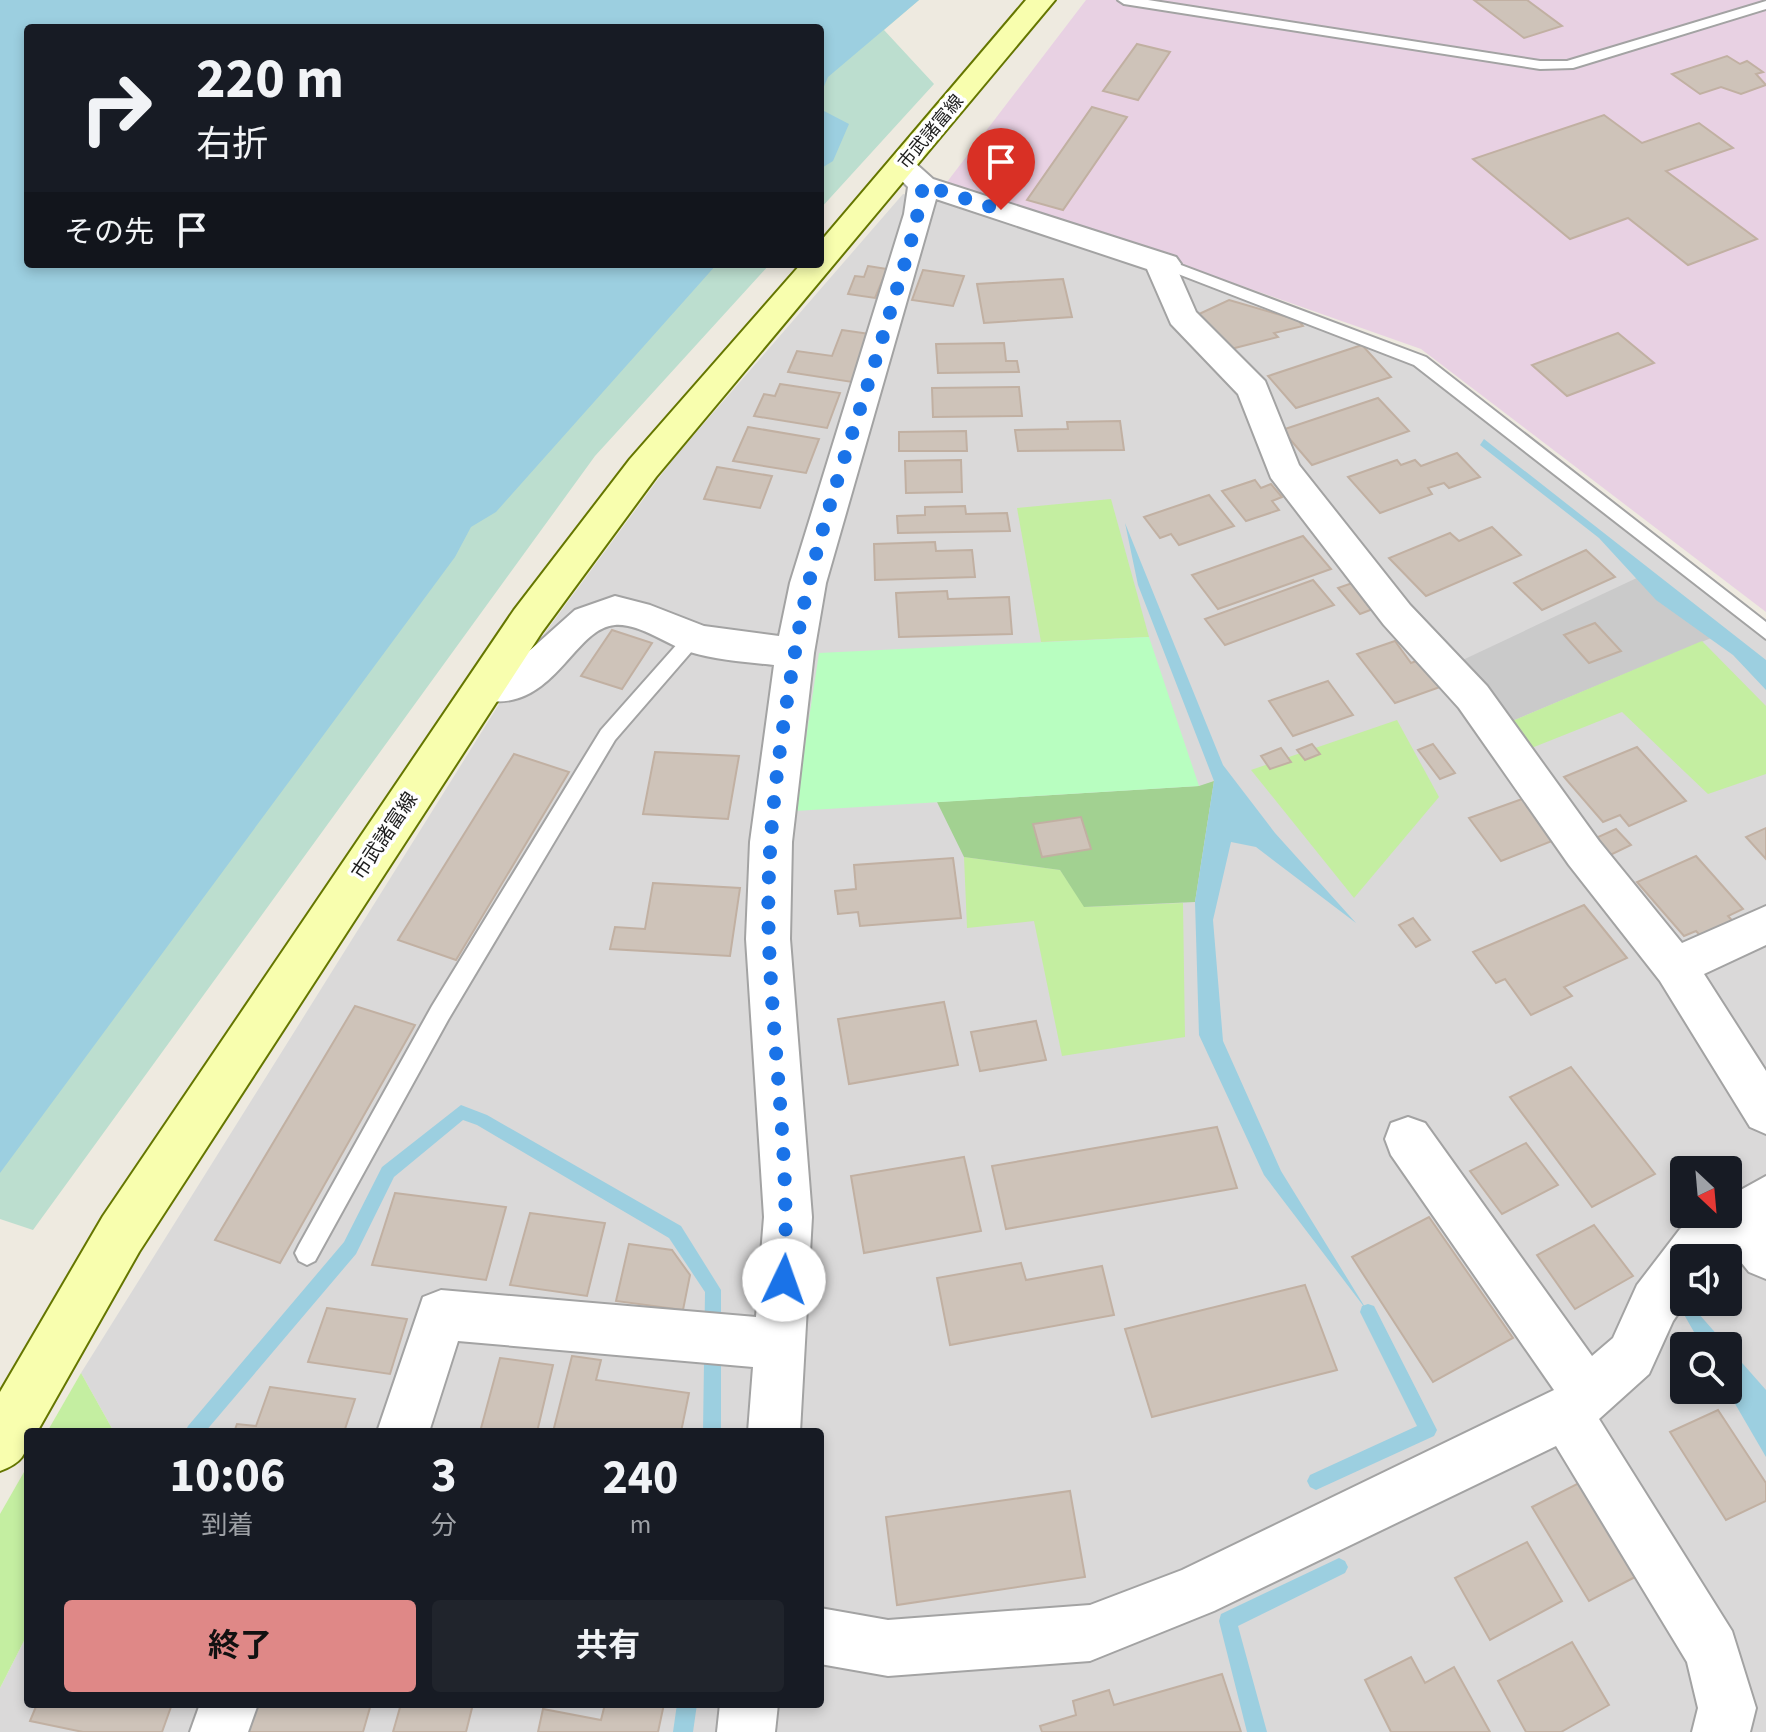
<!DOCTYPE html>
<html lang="ja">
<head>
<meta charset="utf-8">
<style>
	:root { --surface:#171b24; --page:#20242c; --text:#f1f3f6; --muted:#9ea1a6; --accent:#df8887 }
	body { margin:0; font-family:"Source Sans 3","Noto Sans JP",sans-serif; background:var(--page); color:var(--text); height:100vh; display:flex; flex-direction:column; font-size:30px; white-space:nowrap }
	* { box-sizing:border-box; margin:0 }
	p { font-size:26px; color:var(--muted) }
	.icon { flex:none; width:44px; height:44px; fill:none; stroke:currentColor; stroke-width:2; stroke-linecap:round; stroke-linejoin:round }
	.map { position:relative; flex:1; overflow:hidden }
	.panel { position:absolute; left:24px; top:1428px; width:800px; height:280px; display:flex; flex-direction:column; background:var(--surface); border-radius:8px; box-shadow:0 4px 12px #0003 }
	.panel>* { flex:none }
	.hud { position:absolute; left:24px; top:24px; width:800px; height:244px; border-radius:8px; box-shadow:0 4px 12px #0003; background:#171b24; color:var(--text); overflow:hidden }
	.needle { width:52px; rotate:154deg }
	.fabs { position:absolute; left:1670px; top:1156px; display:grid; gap:16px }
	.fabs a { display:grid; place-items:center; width:72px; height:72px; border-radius:8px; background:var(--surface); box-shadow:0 4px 12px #0003; font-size:40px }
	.pin { position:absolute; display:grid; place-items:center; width:68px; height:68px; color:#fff; margin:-82px -34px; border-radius:50% 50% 50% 0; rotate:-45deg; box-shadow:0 0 8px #0007 }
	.pin .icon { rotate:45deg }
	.me { position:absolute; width:88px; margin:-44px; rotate:3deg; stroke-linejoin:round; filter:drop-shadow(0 0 6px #0008) }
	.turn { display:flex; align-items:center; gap:28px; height:168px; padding:0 40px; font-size:36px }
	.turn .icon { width:104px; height:104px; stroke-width:2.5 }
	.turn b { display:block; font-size:56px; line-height:68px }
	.then { display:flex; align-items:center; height:76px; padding:0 40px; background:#0003; gap:16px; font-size:30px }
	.eta { display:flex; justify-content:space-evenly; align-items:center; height:136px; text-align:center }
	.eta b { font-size:48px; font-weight:700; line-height:56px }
	.action { display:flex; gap:16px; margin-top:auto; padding:16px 40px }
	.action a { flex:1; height:92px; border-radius:8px; background:var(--accent); color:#111; font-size:32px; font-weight:700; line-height:92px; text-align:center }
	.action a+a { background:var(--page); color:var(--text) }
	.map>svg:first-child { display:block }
</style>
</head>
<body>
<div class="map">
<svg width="1766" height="1732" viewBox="0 0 1766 1732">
	<rect width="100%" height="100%" fill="#eeeae0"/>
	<path fill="#dad9d9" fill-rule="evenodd" d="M903 194 953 201 1193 280 1411 361 1766 641V1732H0V1688L28 1633V1704H820V1432H114L81 1373 536 645 673 459ZM1684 1170H1728V1214H1684ZM1684 1258H1728V1302H1684ZM1684 1346H1728V1390H1684Z"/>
	<polygon fill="#e8d1e3" points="1086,0 1766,0 1766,612 1421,349 947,182"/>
	<polygon fill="#cacaca" points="1641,576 1716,636 1505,724 1452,665"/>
	<g fill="#c4eea1">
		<polygon points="1111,499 1149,637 1041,642 1017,508"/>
		<polygon points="1702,641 1766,706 1766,774 1708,794 1622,712 1524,751 1505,724"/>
		<polygon points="1397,720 1439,797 1354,898 1251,770"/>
		<polygon points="964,857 1060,870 1085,907 1183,903 1185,1037 1062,1056 1034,921 967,928"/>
		<polygon points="81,1373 114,1432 47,1432"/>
		<polygon points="28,1465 28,1633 0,1688 0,1514"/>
	</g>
	<polygon fill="#a2d191" points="1214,781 1195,902 1084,907 1060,870 964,857 937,802 1199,786"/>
	<g fill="#bcdecf">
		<polygon points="892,0 919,0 884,30 934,84 820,209 820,56"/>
		<polygon points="684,264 770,264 595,456 33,1230 0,1219 0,972"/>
	</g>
	<polygon fill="#b8fec0" points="1149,637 1199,786 795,811 819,653"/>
	<g fill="#9ccfe0">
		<polygon points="0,0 919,0 828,77 820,96 820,28 28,28 28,264 717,264 496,512 471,527 455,557 0,1173"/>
		<polygon points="820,102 824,111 849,124 833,161 820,169"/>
		<polygon points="1484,439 1766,660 1766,690 1733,655 1656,600 1599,538 1480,445"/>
		<polygon points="1125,523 1223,765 1275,833 1356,923 1256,847 1231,842 1213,920 1223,1041 1281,1171 1368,1312 1264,1175 1199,1035 1195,902 1214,781 1138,585"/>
		<polygon points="1688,1302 1705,1302 1698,1313 1727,1346 1702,1346 1682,1311"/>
		<polygon points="1728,1347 1766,1390 1766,1457 1727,1390"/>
	</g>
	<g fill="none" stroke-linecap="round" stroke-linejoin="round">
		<g fill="#9ccfe0" fill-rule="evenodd">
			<polygon points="461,1105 487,1115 681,1226 721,1290 721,1432 703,1432 705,1292 669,1238 477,1125 463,1120 394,1177 356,1254 205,1432 185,1432 188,1426 344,1242 382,1167"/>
			<polygon points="1368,1304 1374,1306 1437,1430 1434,1436 1316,1490 1310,1487 1307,1481 1310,1475 1417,1426 1360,1312 1362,1306"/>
			<polygon points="1339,1558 1345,1561 1348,1567 1345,1573 1238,1626 1267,1732 1247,1732 1219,1621 1221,1614"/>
			<polygon points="677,1704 697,1704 693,1732 673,1732"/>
		</g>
	</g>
	<g fill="#cec3b9" stroke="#c1b0a2" stroke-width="2">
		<polygon points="1474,0 1527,0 1562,26 1524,38"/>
		<polygon points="1137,44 1170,52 1138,100 1103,91"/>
		<polygon points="1727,56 1740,64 1747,61 1763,72 1756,74 1766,85 1741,94 1721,87 1700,94 1672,74"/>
		<polygon points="1092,107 1127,117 1063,210 1027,200"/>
		<polygon points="1604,115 1642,143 1699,123 1733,148 1666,171 1757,239 1688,265 1628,218 1570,239 1473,159"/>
		<polygon points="868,266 887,269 875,298 848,294 855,276 864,277"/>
		<polygon points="923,270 964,276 953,306 912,300"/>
		<polygon points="1063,279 1072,317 984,323 977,284"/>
		<polygon points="1229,300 1298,320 1303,326 1274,333 1278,337 1223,351 1197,315"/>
		<polygon points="842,330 870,334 852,382 788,372 797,351 832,356"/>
		<polygon points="1618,333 1654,363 1567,396 1532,365"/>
		<polygon points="1004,343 1006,361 1017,361 1019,372 938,373 936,344"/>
		<polygon points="1362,345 1391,377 1296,408 1268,376"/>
		<polygon points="780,384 840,393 827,428 754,416 764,394 775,396"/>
		<polygon points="1019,387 1022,416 933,417 932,388"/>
		<polygon points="1378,398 1409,431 1312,465 1282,430"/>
		<polygon points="1120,421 1124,450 1018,451 1015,430 1068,429 1067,422"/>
		<polygon points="748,427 819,439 806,473 733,461"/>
		<polygon points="966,431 967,451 899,451 899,432"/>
		<polygon points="1457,453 1480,477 1449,488 1444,483 1428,488 1432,494 1380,513 1348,477 1397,460 1401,465 1415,460 1421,466"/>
		<polygon points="961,460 962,492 906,493 905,461"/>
		<polygon points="717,467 772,476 760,508 704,499"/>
		<polygon points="1255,480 1261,488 1271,484 1282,497 1272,501 1279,510 1246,521 1222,491"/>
		<polygon points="1209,495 1234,526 1179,545 1171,534 1160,538 1144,517"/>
		<polygon points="965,506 966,514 1007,513 1010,531 898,533 897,516 925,515 925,507"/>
		<polygon points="1492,527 1521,555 1426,596 1389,558 1450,533 1459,541"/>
		<polygon points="1303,536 1331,569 1218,609 1192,575"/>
		<polygon points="935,542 936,551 972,550 975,577 875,580 874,544"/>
		<polygon points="1586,550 1615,577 1542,610 1514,583"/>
		<polygon points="1313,580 1334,605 1225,645 1205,619"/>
		<polygon points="1361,580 1383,605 1360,614 1338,588"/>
		<polygon points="947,591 948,599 1009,597 1012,634 899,637 896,593"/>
		<polygon points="1595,623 1621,651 1589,663 1564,635"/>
		<polygon points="612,630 652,643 622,689 581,676"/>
		<polygon points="1395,641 1411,663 1419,660 1440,687 1395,703 1357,654"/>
		<polygon points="1328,681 1353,715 1293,736 1269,701"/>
		<polygon points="1312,744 1320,754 1305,760 1297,750"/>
		<polygon points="1433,744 1455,773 1440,779 1418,750"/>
		<polygon points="1637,747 1686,801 1629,826 1620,815 1603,822 1564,777"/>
		<polygon points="1281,748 1291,762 1270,769 1261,756"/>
		<polygon points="655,752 739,756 728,819 643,814"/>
		<polygon points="514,754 569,772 456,960 398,940"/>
		<polygon points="1525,798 1557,839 1501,861 1469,818"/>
		<polygon points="1081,817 1091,849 1042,857 1033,824"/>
		<polygon points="1766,828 1766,859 1746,837"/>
		<polygon points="1616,829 1631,845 1604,858 1589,841"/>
		<polygon points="1696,856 1743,909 1728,916 1739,928 1707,943 1696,931 1684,936 1637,882"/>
		<polygon points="953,858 961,918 860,926 858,912 838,914 835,891 856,889 854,865"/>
		<polygon points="653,883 740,888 730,956 610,949 615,927 645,929"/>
		<polygon points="1584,905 1627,958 1564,987 1572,996 1531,1015 1505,979 1496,983 1473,952"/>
		<polygon points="1413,918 1430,940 1416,947 1399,925"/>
		<polygon points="944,1002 958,1065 849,1084 838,1019"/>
		<polygon points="355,1006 415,1025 280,1263 215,1240"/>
		<polygon points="1036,1021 1046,1060 980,1071 971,1032"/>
		<polygon points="1571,1067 1655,1174 1592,1207 1510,1097"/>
		<polygon points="1217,1127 1237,1188 1006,1229 992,1166"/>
		<polygon points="1526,1143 1558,1185 1502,1214 1470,1171"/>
		<polygon points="964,1157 981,1231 864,1253 851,1176"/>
		<polygon points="395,1193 506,1207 486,1280 372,1265"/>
		<polygon points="530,1213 605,1223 587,1296 510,1285"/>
		<polygon points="1429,1217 1513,1338 1433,1382 1352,1257"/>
		<polygon points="1594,1225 1633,1276 1575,1309 1537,1255"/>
		<polygon points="629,1244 672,1250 690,1275 683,1310 616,1301"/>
		<polygon points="1021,1263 1026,1280 1102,1266 1114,1315 950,1345 937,1278"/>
		<polygon points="1305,1285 1337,1370 1152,1417 1125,1329"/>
		<polygon points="327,1308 407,1319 390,1374 308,1362"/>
		<polygon points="572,1356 601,1360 596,1380 689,1393 681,1432 553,1432"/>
		<polygon points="500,1358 553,1365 537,1432 480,1432"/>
		<polygon points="270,1387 355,1399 344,1432 234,1432 237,1424 256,1426"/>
		<polygon points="1718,1410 1766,1483 1766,1501 1726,1520 1670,1432"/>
		<polygon points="1579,1483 1637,1576 1589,1601 1532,1507"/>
		<polygon points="1070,1491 1085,1577 897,1605 886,1517"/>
		<polygon points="1527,1542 1562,1601 1490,1640 1455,1578"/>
		<polygon points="1572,1642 1609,1705 1561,1732 1526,1732 1498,1681"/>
		<polygon points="1411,1657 1425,1683 1454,1667 1490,1732 1391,1732 1365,1680"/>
		<polygon points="1222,1674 1241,1732 1042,1732 1040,1726 1076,1715 1073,1701 1109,1690 1114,1705"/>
		<polygon points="37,1704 172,1704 162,1732 83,1732 30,1721"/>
		<polygon points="257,1704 371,1704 363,1732 248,1732"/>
		<polygon points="401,1704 473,1704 466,1732 393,1732"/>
		<polygon points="605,1704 664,1704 658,1732 538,1732 543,1709 601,1720"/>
	</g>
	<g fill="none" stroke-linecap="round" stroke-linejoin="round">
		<defs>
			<g id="service">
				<polygon points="1118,0 1148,0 1540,61 1567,61 1766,1 1766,9 1573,68 1540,69 1124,4"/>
				<polygon points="1165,259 1426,357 1766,622 1766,639 1414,365 1160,267 1160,261"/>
				<polygon points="693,631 699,633 702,638 699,643 615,740 448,1020 315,1261 307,1265 299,1261 295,1253 299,1245 432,1006 601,730 687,633"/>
			</g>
			<g id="minor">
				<path d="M904 159 914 162 933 179 1176 257 1181 264 1178 271 1196 312 1265 381 1299 465 1410 605 1487 686 1599 841 1682 943 1766 906V945L1704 974 1766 1071V1134L1750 1127 1660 981 1569 865 1459 708 1384 625 1271 478 1238 394 1171 324 1147 269 936 199 826 583 814 653 792 842 790 939 812 1217 800 1432H748L753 1367 458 1341 429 1432H377L423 1297 441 1290 756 1317 764 1217 746 939 750 842 774 665C746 662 717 660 690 652 667 645 639 623 615 625 571 628 552 723 471 697L466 686 471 675 510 668 575 610 615 596 650 605 704 626 779 636 790 583 904 214 908 187 889 168 894 162Z"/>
				<polygon points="1408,1117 1425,1123 1592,1356 1613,1338 1637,1285 1680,1229 1702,1214 1728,1214 1728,1197 1766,1176 1766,1279 1749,1272 1732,1251 1722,1258 1684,1258 1686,1302 1673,1321 1649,1374 1599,1419 1732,1631 1756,1708 1750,1732 1692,1732 1698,1708 1687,1662 1556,1446 1214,1611 1090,1661 888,1676 820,1664 820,1608 888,1620 1090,1605 1182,1570 1554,1390 1391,1155 1385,1139 1391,1123"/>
				<polygon points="200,1704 258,1704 248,1732 190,1732"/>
				<polygon points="720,1704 778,1704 775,1732 717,1732"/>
			</g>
			<path id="secondary" d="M1026 0H1055L656 477 542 632 139 1252 37 1432H28C28 1455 21 1463 0 1471V1392L103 1216 514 610 630 459 801 264H820V242Z"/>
		</defs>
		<use href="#service" stroke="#a3a3a3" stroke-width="4"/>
		<use href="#minor" stroke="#a3a3a3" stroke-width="4"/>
		<use href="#secondary" stroke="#657600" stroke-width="4"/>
		<use href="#service" fill="#fff" fill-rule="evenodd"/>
		<use href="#minor" fill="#fff" fill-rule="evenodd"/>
		<use href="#secondary" fill="#f8feae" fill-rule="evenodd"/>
	</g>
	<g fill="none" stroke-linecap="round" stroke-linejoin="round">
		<path stroke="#1a73e8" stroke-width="14" stroke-dasharray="0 25.2" d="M784 1280C791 1167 773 1055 769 942 765 846 779 746 795 652 814 533 860 418 893 302 905 263 917 225 923 185L1001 210"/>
	</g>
	<g text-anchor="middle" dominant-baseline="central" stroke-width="7" stroke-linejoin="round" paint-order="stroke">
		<g font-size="18" fill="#1c1c1c" stroke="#fff">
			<text transform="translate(931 132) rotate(-50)">市武諸富線</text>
		</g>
		<g font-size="20" fill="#1c1c1c" stroke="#fff">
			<text transform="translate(385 836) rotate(-56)">市武諸富線</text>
		</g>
	</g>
</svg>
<div class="fabs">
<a><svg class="needle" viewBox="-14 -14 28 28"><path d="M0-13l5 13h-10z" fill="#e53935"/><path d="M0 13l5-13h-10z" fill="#9ea1a6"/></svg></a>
<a><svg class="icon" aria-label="sound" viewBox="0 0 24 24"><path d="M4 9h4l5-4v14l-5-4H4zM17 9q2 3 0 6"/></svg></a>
<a><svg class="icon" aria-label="search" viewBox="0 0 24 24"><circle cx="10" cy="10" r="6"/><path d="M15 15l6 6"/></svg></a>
</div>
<div class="pin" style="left:1001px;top:210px;background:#d93025"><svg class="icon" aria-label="arrive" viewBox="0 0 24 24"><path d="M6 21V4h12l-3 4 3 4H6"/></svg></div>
<svg class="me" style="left:784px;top:1280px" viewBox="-20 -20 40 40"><circle r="19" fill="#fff"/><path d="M0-13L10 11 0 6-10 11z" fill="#1a73e8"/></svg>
<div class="hud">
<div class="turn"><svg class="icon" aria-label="right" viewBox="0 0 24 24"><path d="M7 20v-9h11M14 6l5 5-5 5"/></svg><div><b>220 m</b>右折</div></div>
<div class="then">その先<svg class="icon" aria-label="arrive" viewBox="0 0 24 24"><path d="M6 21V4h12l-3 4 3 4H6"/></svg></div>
</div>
<section class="panel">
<div class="eta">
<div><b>10:06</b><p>到着</p></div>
<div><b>3</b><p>分</p></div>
<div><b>240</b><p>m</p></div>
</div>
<div class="action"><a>終了</a><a>共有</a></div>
</section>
</div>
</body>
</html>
